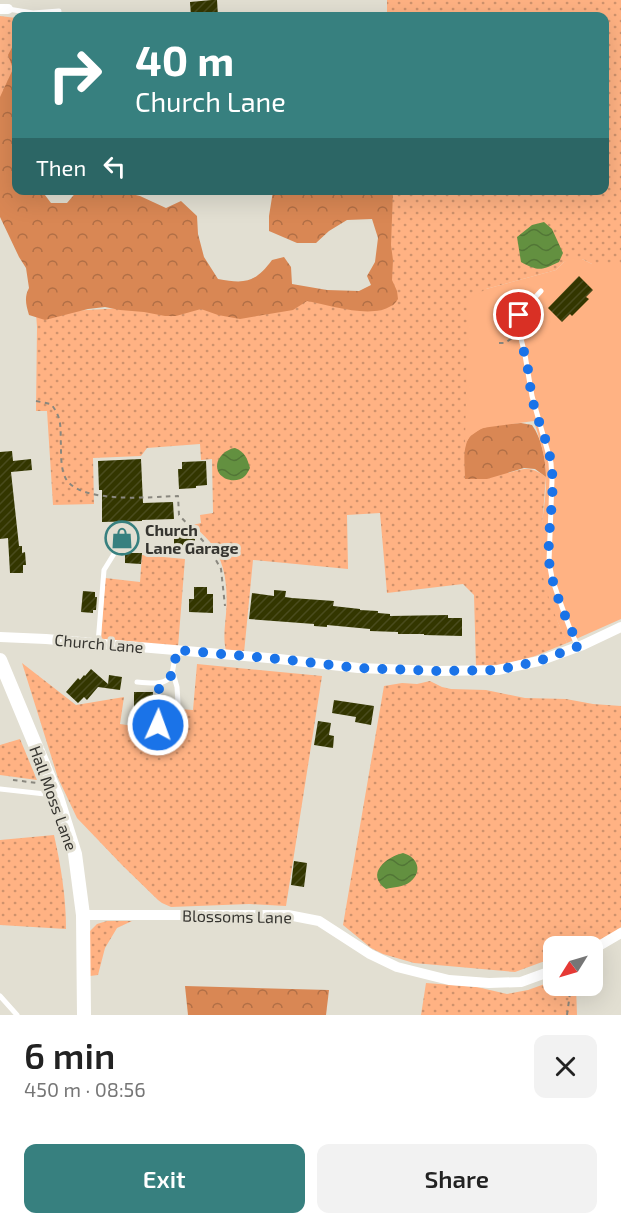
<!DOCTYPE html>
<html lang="en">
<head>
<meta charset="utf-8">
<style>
	:root { --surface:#fff; --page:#f2f2f2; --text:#222; --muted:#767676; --accent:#37807f }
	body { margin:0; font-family:"Exo 2",sans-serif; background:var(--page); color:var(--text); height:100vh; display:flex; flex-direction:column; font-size:22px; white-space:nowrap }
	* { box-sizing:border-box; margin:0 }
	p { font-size:20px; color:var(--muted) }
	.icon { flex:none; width:33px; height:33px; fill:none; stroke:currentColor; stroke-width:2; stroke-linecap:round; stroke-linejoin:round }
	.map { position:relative; height:1015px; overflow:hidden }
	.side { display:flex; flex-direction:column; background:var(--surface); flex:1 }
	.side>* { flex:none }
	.hud { position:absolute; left:12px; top:12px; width:597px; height:183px; border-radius:12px; box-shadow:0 6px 24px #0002; background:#37807f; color:#fff; overflow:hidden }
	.needle { width:39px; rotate:233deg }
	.fabs { position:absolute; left:543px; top:936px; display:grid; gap:12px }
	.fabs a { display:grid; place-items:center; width:60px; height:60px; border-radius:12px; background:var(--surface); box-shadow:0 6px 24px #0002; font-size:30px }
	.pin { position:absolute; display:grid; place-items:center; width:51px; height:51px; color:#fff; margin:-26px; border:3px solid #fff; border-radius:50%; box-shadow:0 2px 6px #0007 }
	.me { position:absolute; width:66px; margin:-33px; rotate:2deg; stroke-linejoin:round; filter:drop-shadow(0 0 4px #0008) }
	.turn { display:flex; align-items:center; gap:21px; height:126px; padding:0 24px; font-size:27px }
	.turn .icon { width:78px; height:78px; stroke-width:2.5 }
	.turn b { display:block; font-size:42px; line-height:51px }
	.then { display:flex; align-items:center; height:57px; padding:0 24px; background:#0003; gap:12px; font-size:22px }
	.round { display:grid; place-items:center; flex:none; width:63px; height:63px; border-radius:12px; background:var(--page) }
	.summary { display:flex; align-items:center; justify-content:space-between; height:102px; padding:0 24px }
	h1 { font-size:36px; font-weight:600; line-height:45px }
	.primary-button { display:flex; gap:12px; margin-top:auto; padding:12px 24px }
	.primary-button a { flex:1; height:69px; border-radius:12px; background:var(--accent); color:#fff; font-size:24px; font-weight:600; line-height:69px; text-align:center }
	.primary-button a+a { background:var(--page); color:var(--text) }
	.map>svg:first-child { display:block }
</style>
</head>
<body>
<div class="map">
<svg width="621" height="1015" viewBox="0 0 621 1015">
	<defs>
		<pattern id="grass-dots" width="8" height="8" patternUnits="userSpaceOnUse" patternTransform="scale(1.5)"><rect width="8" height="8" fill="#ffb283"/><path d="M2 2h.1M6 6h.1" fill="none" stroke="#cf926c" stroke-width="1.8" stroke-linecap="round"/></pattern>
		<pattern id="forest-crowns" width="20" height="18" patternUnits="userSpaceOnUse" patternTransform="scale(1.5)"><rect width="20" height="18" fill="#d98754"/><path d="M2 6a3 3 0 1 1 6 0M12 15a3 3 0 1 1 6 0" fill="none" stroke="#b16f46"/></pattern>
		<pattern id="water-waves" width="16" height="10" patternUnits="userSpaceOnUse" patternTransform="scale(1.5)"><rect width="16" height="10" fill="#639040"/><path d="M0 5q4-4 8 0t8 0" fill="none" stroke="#527636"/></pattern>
		<pattern id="building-hatch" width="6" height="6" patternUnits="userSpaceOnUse" patternTransform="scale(1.5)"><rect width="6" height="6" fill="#333600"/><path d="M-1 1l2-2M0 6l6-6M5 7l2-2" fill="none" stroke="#494b1d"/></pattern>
	</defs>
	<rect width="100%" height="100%" fill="#e2dfd2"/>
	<g fill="url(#grass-dots)">
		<path d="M387 0H621V264H592L582 259 564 262 556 270 486 289 508 473C525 468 531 466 546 477L540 550 544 579 558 622 567 643 535 656 506 664 476 667 474 595 463 584 387 593 380 513 347 515 348 569 253 560 244 653 226 651C223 639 225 626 226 614 228 589 226 562 210 542 205 536 199 531 193 525L201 523 200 515 213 513 212 459 201 460 200 444 147 448 141 456 93 458 94 504 53 505 47 411H36L37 327 36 313 174 305 384 296 385 191 604 190V16H387Z"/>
		<polygon points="0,16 16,18 16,169 0,169"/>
		<polygon points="142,555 185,559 178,647 101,640 105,578 140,582"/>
		<polygon points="22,663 76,705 124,697 120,724 161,730 165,708 193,710 197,664 322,676 286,906 249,904 171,907 162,903 158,900 122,865 77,818 58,778"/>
		<polygon points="430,681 442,687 451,689 486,690 525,698 566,699 593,704 621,706 621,927 606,938 584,946 554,946 553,958 515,972 414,963 383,954 371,948 343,925 384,686 402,683 417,684"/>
		<polygon points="20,739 37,780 0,775 0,745"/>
		<path d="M54 835C61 866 66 897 66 929L0 925V840Z"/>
		<polygon points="107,921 132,921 117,928 105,948 98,975 90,976 90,931 97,924"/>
		<polygon points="553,981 554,986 576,986 577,1015 421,1015 426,983 477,987 507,994 528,990"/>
	</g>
	<g fill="url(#forest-crowns)">
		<path d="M16 40V190L42 191 51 203H67L78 190 119 191 140 196 166 208 181 201 197 216 198 234 204 257 218 279C245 284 255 283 272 260L284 257 291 267 292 284 327 290 359 291 371 285 367 276 375 262 378 238 372 219 347 220 329 231 316 243H297L269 231V216L273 191H393L391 245 393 260 392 280 397 291 398 299C396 302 394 305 391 306 371 319 329 305 307 301L293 310 240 319 218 315 201 309 176 316H165L144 312 120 310 105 307 88 309 45 320 29 315C26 305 24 297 29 288L26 268 19 257 0 217V97L13 69 8 55Z"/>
		<path d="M521 423 532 425C542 439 546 460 546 477L535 469 524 468 487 479H465C465 468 463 455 466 445 471 424 504 424 521 423Z"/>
		<polygon points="185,986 329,990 326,1015 188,1015"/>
	</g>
	<path fill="#ffb283" d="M572 258 582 259 592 264H621V619L567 643C554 614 540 581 540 549 540 525 547 500 546 475 546 457 539 438 534 421L482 428 469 437 465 445 468 300 486 289 556 270 564 262Z"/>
	<g fill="url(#water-waves)">
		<path d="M544 222 552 229 563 253 559 262C542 270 539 272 521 262L517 237 532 225Z"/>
		<path d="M235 448C245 452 247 458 250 468 249 470 247 474 245 476 238 483 224 481 219 473 212 461 225 449 235 448Z"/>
		<path d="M403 853C418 857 423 872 410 882 403 887 394 887 386 889 365 874 386 857 403 853Z"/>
	</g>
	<g fill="url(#building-hatch)">
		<polygon points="212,0 217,0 218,16 191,16 190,2"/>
		<polygon points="579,276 593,290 586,297 589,299 572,316 570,314 562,322 548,308"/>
		<polygon points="12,451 13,461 31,459 32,470 11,472 19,546 22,546 22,553 25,552 26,565 23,565 23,573 10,573 8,538 0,539 0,452"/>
		<polygon points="141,459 143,503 173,502 174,519 142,520 142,521 102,522 102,490 99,490 98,461"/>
		<polygon points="206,461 207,485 196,486 196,488 179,489 178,469 182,469 182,462"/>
		<polygon points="195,535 195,551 174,552 174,536"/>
		<polygon points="125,553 142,553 141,564 125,563"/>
		<polygon points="194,587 207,587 207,594 213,594 213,613 189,612 189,599 194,599"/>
		<polygon points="274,590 286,591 285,597 292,598 334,601 333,606 360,609 360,610 378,611 378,613 390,614 390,616 448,615 448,618 462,618 462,636 424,635 424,634 398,634 398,632 370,631 370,629 327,625 327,627 314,626 314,624 249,619 252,593 274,596"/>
		<polygon points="83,591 95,592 95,597 97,597 96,610 93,610 93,613 81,612"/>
		<polygon points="91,669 108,684 109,675 122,677 120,690 98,687 87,700 84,697 78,703 66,692 78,678 80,680 84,675 85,676"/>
		<polygon points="134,692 153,692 152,720 134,719"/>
		<polygon points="334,700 374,706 371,725 355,722 356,717 332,713"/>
		<polygon points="318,721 331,723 329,735 334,736 333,748 314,745"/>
		<polygon points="294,861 307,863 304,887 291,885"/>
	</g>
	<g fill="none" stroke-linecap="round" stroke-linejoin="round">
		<g stroke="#89877e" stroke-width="2" stroke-dasharray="4.5 4.5" stroke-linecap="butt">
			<polyline points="499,343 505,343 512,338"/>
			<path d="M36 401 51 404C63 419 60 429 61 447 61 457 61 470 66 479 81 504 152 497 178 496L179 515 205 543 213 555 221 569 225 606"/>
			<polyline points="13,780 37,783"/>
			<polyline points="567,1015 571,986"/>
		</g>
		<g stroke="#fff" stroke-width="5">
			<polyline points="8,9 33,13 59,11"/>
			<polyline points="541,291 519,315 517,322 525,355 532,396 551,463 552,480 549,562 552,578 558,596 570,629 578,647"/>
			<polyline points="98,643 104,570 117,549"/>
			<polyline points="173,673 177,687 178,703"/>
			<path d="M137 682C170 685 173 683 175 650"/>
			<polyline points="158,725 159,689 161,683"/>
			<polyline points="0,789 54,795"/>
			<polyline points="0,996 17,1015"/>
		</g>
		<g stroke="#fff" stroke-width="10">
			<polyline points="0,9 8,9"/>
			<polyline points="0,637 46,639 279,659 358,668 438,671 498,670 539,661 583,645 621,627"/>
			<polyline points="83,915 288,915 319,921 370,954 397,967 449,980 489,983 521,982 554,970"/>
			<polyline points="592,950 621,933"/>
		</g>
		<polyline stroke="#fff" stroke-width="14" points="0,660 57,797 75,854 83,915 84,1015"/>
	</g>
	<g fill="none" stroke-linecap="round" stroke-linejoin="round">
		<path stroke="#1a73e8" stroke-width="10" stroke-dasharray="0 18" d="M158 725 159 688C163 681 165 683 170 677 176 670 175 658 176 650L279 659 358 668 438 671 498 670 539 661 579 646C567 622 551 586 549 560 547 528 556 495 551 463 548 440 536 419 532 397 529 383 529 369 525 356 522 342 515 329 519 315"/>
	</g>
	<defs>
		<symbol id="shop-ring" viewBox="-11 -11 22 22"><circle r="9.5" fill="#e2dfd2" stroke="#37807f" stroke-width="1.5"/><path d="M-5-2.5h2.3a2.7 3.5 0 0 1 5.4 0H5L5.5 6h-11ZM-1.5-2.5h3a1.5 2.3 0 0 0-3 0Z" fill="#37807f"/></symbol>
	</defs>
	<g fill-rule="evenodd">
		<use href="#shop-ring" x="103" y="519" width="38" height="38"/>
	</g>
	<g text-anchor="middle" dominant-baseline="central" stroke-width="6" stroke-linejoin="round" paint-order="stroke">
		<g font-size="16" font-weight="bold" fill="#363530" stroke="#e2dfd2" text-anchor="start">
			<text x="145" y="529">Church<tspan x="145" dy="18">Lane Garage</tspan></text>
		</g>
		<g font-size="16" fill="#363530" stroke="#e2dfd2">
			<text transform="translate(99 643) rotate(5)">Church Lane</text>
			<text transform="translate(54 798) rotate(70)">Hall Moss Lane</text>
			<text transform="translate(237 916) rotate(1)">Blossoms Lane</text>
		</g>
	</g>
</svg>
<div class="fabs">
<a><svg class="needle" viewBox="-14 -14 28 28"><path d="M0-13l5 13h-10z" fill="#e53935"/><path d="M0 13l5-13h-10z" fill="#767676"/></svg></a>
</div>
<div class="pin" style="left:519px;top:315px;background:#d93025"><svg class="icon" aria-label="arrive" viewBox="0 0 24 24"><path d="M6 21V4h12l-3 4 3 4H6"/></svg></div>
<svg class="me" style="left:158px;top:725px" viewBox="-20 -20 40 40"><circle r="17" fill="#1a73e8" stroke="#fff" stroke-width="3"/><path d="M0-11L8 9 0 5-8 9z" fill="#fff"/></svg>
<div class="hud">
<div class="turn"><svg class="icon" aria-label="right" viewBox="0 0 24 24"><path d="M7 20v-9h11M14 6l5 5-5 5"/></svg><div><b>40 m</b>Church Lane</div></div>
<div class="then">Then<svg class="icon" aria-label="left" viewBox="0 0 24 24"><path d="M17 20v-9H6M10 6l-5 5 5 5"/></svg></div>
</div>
</div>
<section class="side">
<div class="summary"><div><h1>6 min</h1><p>450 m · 08:56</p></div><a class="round"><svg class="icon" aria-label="close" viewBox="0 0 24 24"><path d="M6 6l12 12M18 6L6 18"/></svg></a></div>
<div class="primary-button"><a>Exit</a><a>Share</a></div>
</section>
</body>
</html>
